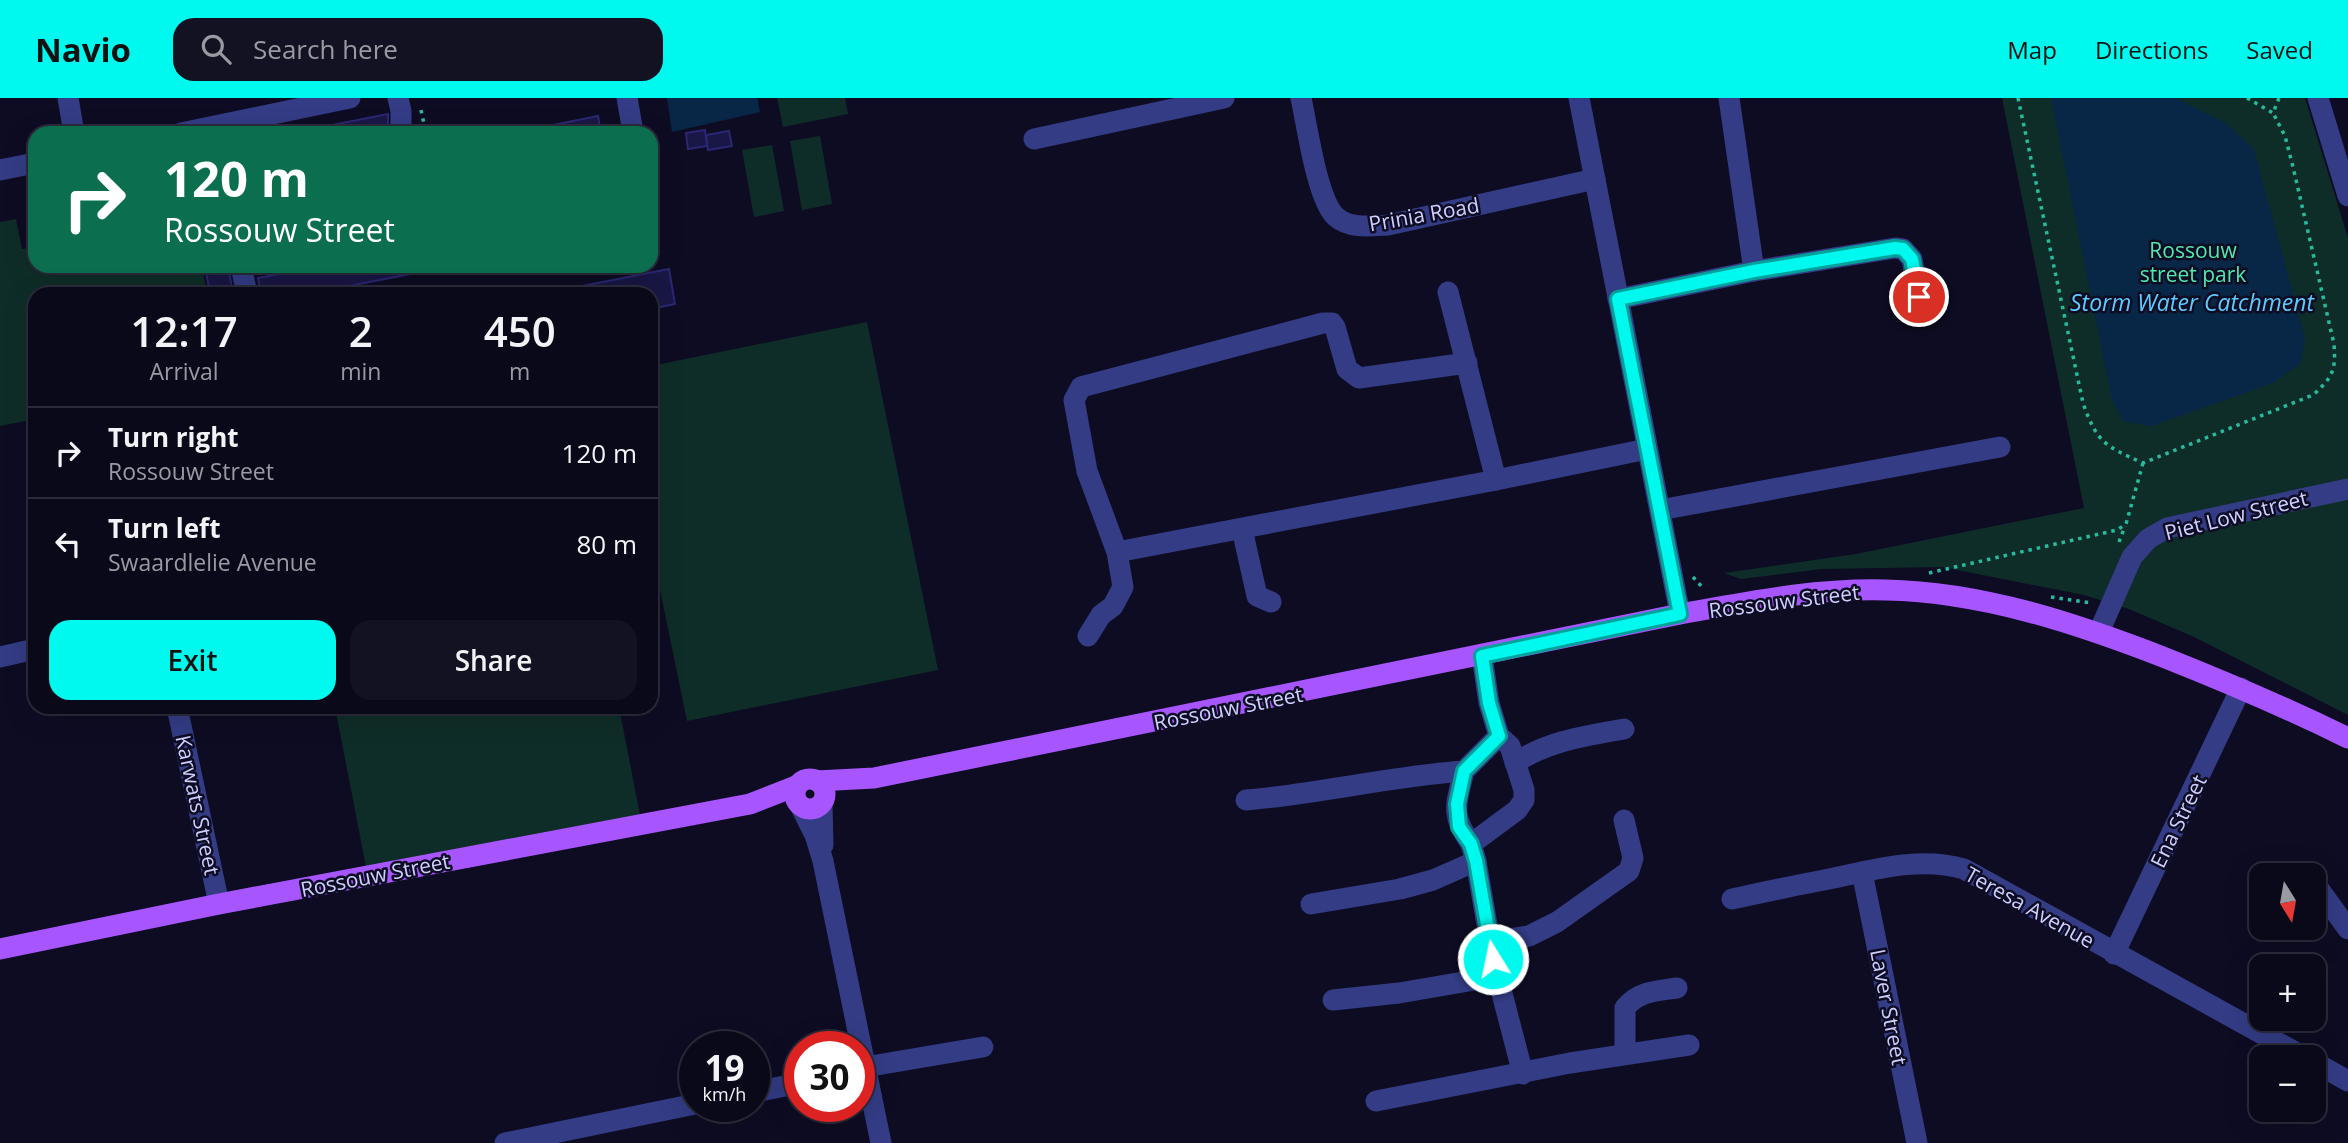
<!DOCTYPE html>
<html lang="en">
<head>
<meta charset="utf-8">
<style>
	:root { --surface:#0a091a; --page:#131223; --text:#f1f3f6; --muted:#999aa2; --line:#2a2a39; --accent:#00f9ee }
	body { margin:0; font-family:"Open Sans",sans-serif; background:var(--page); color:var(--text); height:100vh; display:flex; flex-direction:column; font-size:26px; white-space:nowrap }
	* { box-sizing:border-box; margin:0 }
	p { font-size:23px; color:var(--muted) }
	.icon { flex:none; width:38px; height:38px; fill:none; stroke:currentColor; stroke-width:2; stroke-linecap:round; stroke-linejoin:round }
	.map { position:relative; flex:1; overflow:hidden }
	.side { position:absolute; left:28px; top:189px; width:630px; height:427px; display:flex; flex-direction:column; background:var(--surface); border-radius:21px; box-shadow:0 7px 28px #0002,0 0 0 2px var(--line) }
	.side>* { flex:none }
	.banner { position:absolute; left:28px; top:28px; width:630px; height:147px; border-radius:21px; box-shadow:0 7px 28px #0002,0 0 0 2px var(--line); background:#0b6e4f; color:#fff; overflow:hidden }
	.needle { width:46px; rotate:169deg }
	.fabs { position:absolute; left:2249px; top:765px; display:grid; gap:14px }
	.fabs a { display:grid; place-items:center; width:77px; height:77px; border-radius:14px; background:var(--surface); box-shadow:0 7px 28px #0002,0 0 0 2px var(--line); font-size:35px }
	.speed { position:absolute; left:679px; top:933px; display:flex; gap:14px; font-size:35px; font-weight:700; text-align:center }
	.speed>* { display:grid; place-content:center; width:91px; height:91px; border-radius:50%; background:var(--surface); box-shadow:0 7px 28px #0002,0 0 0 2px var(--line); line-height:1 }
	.speed small { font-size:18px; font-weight:400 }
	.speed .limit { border:10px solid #d22; background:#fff; color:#111 }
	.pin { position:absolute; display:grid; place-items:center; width:60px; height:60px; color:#fff; margin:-30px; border:4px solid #fff; border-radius:50%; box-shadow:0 2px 7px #0007 }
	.me { position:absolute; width:77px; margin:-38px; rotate:350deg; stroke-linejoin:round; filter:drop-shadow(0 0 5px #0008) }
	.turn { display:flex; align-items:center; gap:24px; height:147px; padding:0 21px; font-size:32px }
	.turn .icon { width:91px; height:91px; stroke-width:2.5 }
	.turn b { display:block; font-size:49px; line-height:60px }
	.eta { display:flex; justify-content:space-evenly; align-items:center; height:119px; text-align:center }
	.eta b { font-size:42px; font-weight:600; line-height:49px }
	.button { display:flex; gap:14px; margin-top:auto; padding:14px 21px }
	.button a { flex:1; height:80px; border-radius:21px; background:var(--accent); color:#111; font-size:28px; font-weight:600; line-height:80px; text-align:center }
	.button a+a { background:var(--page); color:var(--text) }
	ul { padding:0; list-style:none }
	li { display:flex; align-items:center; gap:21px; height:91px; padding:0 21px; border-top:2px solid var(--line) }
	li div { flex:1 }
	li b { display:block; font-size:26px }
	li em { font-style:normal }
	header { display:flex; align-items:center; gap:42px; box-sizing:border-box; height:98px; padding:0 35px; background:var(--accent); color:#111 }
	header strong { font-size:33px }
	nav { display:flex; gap:38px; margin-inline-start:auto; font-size:24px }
	.search { width:490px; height:63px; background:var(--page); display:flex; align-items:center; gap:18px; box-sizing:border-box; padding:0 24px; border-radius:21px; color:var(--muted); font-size:26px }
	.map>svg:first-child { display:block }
</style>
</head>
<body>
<header>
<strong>Navio</strong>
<div class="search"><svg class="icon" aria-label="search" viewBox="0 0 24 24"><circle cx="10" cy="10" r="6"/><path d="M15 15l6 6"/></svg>Search here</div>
<nav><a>Map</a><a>Directions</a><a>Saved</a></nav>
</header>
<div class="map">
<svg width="2348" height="1045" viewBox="0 0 2348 1045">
	<rect width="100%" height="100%" fill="#0d0c23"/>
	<g fill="#0f2d28">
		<polygon points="777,0 845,0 848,16 783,29"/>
		<polygon points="2002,0 2305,0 2348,140 2348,617 2192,538 2129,511 2084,497 1942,469 1821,471 1741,481 1724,475 1856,456 2084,410"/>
		<polygon points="820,38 832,106 802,112 790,43"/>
		<polygon points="772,47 784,113 754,119 742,52"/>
		<polygon points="16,121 22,151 35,149 35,168 202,168 207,196 35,196 35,321 0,328 0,124"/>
		<polygon points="867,224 938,572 687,623 651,448 651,268"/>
		<polygon points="335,609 619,609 641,722 367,774"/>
	</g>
	<g fill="#082746">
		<polygon points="667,0 757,0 760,14 672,34"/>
		<polygon points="2051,0 2176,0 2227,26 2254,51 2305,240 2301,265 2273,285 2152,328 2123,323 2112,302"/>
	</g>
	<g fill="#191745" stroke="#2b2773" stroke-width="2">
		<polygon points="388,16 388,35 328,35 327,28"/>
		<polygon points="598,18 601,35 548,35 548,28"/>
		<polygon points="705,32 707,48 688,51 686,35"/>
		<polygon points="729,33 732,48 708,52 706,37"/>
		<polygon points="205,168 228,168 233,196 210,196"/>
		<polygon points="320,168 416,168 416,175 308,196 261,196 258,180"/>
		<polygon points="669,171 675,206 651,211 651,196 577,196 577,189"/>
	</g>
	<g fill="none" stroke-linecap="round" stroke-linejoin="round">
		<g stroke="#25bc9d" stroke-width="3.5" stroke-dasharray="3.5 5" stroke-linecap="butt">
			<path d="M2018 0 2083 305C2097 345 2105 348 2143 365L2313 297C2333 279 2336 272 2334 246L2293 69 2285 38 2273 15"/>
			<polyline points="2247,0 2273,15 2279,0"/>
			<polyline points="421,12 426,35"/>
			<polyline points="2119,444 2125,428"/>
			<polyline points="1929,475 2117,432 2126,426 2143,365"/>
			<polyline points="1693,479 1704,491"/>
			<polyline points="2051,499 2091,505"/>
		</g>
		<g stroke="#333c85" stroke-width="21">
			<polyline points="68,0 74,35"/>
			<polyline points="398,0 401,13 401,35"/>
			<polyline points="627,0 633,34"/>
			<path d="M1301 0C1307 27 1317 102 1336 119 1350 131 1371 128 1388 127L1595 81"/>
			<polyline points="1579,0 1680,516"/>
			<polyline points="1729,0 1754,173"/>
			<polyline points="2318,0 2348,98"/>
			<polyline points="181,35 350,0"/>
			<polyline points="1034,41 1224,0"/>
			<polyline points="0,72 35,65"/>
			<polyline points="241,168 247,196"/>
			<polyline points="1448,194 1496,382"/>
			<polyline points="1618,201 1754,173 1895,150 1903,151 1912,161 1922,218"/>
			<polyline points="1660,412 2000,349"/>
			<polyline points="1242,431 1257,498 1271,504"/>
			<polyline points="1117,454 1496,382 1647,351"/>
			<polyline points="2099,534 2132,459 2148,441 2167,430 2348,391"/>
			<polyline points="1088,538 1101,517 1113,508 1123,489 1117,454 1087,373 1074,302 1081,289 1323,225 1332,225 1335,229 1347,271 1359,280 1467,265"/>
			<polyline points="1482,558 1489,605 1499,638 1510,648 1524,692 1524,702 1517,712 1471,746 1476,763 1493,861 1523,976"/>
			<polyline points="0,559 35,551"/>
			<polyline points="177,609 219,806"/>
			<path d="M1515 665C1548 643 1585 638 1624 631"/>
			<path d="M1464 673C1456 707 1450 716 1471 746"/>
			<path d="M1246 702C1319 696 1391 678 1464 673L1499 638"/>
			<polyline points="822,706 823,747"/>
			<polyline points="801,709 815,737 823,763 881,1045"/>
			<polyline points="1862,774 1917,1045"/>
			<polyline points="2316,787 2348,831"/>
			<path d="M1732 801C1765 794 1797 787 1829 781 1873 772 1920 758 1964 771L2304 959"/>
			<polyline points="1311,806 1400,791 1433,782 1476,763"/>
			<polyline points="1490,844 1529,838 1557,824 1629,773 1633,760 1624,722"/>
			<polyline points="2114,856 2241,590"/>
			<polyline points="1333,902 1399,895 1498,878"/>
			<path d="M1625 956V910C1638 893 1657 893 1677 890"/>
			<polyline points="2314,964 2348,983"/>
			<polyline points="859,970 983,949"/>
			<polyline points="754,994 800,985"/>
			<polyline points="1376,1003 1570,965 1689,947"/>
			<polyline points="505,1045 695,1006"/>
		</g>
		<g stroke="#a755ff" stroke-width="21">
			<circle cx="810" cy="696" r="15"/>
			<path d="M817 683 874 680 1680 516C1748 504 1816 490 1886 492 1982 494 2075 525 2163 559 2226 584 2287 610 2348 640"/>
			<polyline points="0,851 219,806 750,706 796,688"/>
		</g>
	</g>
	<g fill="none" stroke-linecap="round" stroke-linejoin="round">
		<defs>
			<polyline id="route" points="1493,861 1476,763 1471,746 1459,729 1457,706 1464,673 1499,638 1489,605 1482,558 1680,516 1618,201 1754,173 1895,150 1903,151 1912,161 1919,199"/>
		</defs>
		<use href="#route" stroke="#00a29b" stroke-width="18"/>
		<use href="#route" stroke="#00f9ee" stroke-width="12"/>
	</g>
	<g text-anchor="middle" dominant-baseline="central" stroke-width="5" stroke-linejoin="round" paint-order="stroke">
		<g font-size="21" fill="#cecfff" stroke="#0d0c23">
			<text transform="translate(1424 116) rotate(-10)">Prinia Road</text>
			<text transform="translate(2236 417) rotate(-14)">Piet Low Street</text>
			<text transform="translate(1784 503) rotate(-7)">Rossouw Street</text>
			<text transform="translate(1228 610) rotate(-11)">Rossouw Street</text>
			<text transform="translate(198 707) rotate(78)">Karwats Street</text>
			<text transform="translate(2178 723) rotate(-64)">Ena Street</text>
			<text transform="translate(375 777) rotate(-11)">Rossouw Street</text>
			<text transform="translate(2030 809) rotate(29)">Teresa Avenue</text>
			<text transform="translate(1889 909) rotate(79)">Laver Street</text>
		</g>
		<g font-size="21" fill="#51e8ad" stroke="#0d0c23">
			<text x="2193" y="152">Rossouw<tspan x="2193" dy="24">street park</tspan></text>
		</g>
		<g font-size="23" font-style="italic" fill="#5ccbff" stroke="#0d0c23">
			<text x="2192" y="204">Storm Water Catchment</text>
		</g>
	</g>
</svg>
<div class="fabs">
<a><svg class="needle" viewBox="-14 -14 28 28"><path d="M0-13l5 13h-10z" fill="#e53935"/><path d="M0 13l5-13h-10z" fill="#999aa2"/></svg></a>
<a>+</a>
<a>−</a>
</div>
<div class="speed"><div>19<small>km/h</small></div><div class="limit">30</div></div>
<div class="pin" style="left:1919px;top:199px;background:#d93025"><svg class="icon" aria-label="arrive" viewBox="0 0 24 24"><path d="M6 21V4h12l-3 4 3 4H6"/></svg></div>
<svg class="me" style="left:1493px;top:861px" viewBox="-20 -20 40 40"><circle r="17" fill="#00f9ee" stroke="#fff" stroke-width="3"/><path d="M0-11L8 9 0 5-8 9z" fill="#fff"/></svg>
<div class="banner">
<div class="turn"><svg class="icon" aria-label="right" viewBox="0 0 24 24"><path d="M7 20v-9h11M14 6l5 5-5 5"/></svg><div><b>120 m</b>Rossouw Street</div></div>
</div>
<section class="side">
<div class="eta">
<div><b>12:17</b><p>Arrival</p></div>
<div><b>2</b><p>min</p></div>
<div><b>450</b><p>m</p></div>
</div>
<ul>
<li><svg class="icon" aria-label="right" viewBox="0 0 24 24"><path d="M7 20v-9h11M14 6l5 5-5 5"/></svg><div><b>Turn right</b><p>Rossouw Street</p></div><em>120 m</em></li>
<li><svg class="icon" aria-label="left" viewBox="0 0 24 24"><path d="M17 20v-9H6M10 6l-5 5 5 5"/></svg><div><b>Turn left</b><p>Swaardlelie Avenue</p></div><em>80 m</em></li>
</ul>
<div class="button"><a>Exit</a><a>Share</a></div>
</section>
</div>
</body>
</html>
